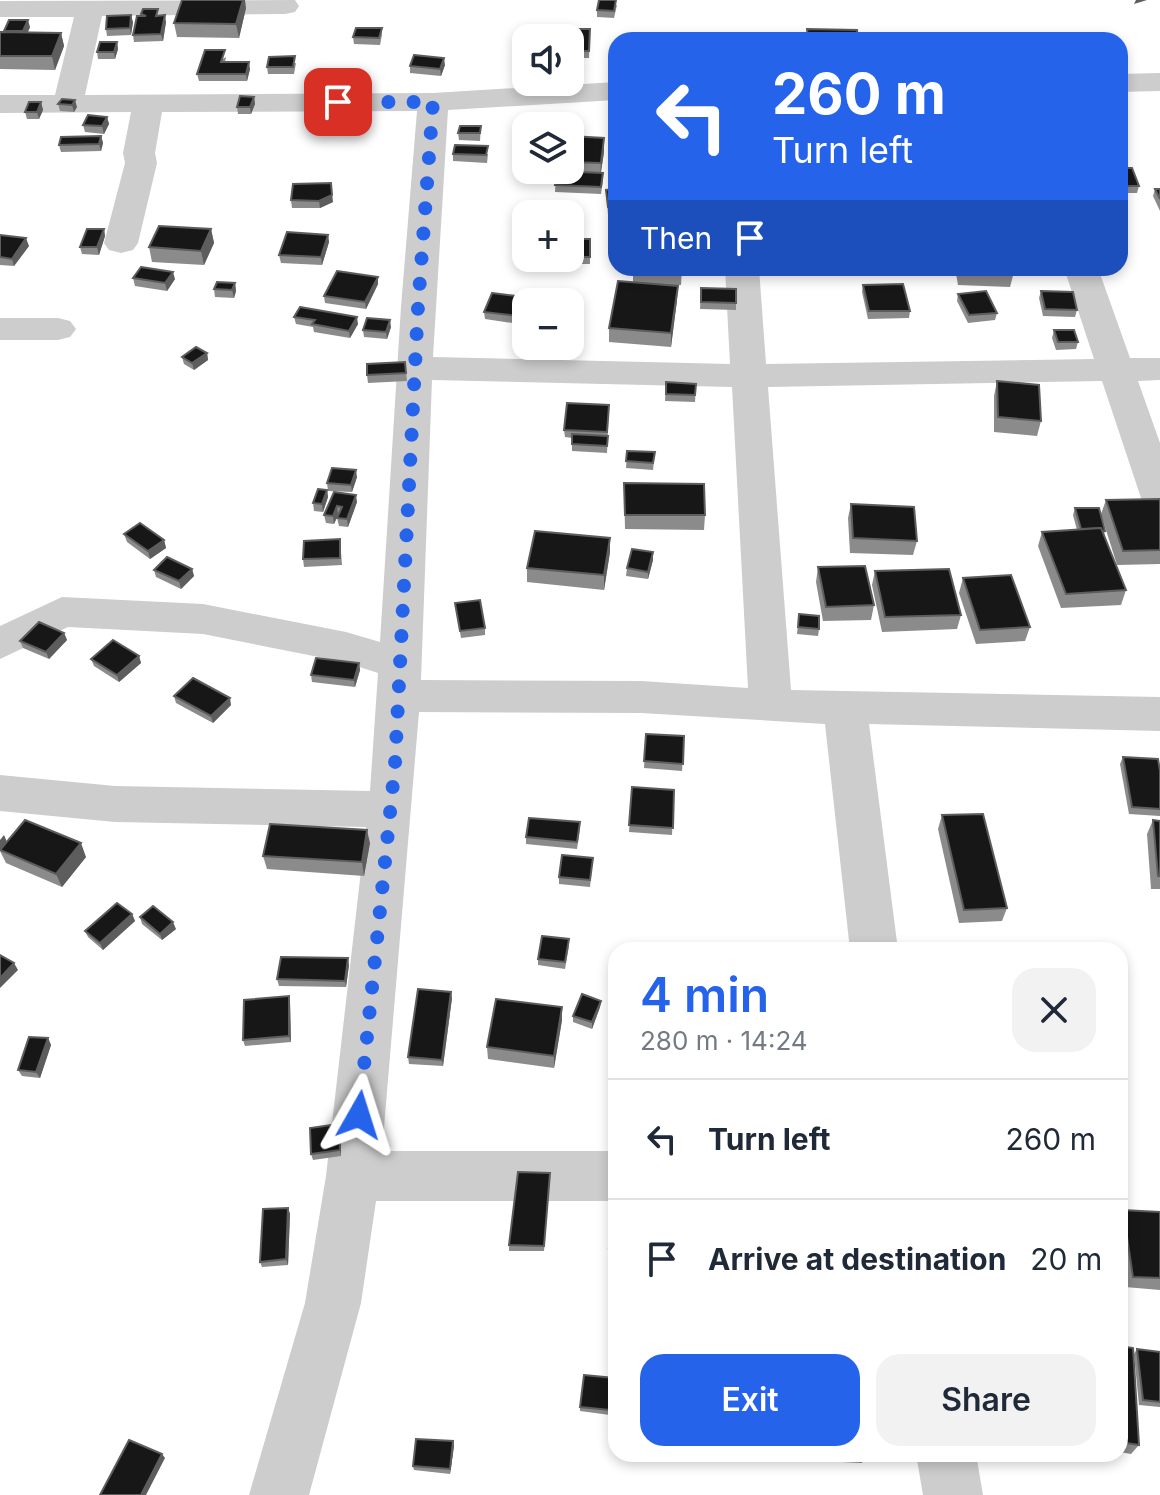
<!DOCTYPE html>
<html lang="en">
<head>
<meta charset="utf-8">
<style>
	:root { --surface:#fff; --page:#f2f2f3; --text:#1f2937; --muted:#747a83; --line:#e0e1e3; --accent:#2563eb }
	body { margin:0; font-family:Inter,sans-serif; background:var(--page); color:var(--text); height:100vh; display:flex; flex-direction:column; font-size:30px; white-space:nowrap }
	* { box-sizing:border-box; margin:0 }
	p { font-size:26px; color:var(--muted) }
	.icon { flex:none; width:44px; height:44px; fill:none; stroke:currentColor; stroke-width:2; stroke-linecap:round; stroke-linejoin:round }
	.map { position:relative; flex:1; overflow:hidden }
	.side { position:absolute; left:608px; top:942px; width:520px; height:520px; display:flex; flex-direction:column; background:var(--surface); border-radius:24px; box-shadow:0 4px 12px #0003 }
	.side>* { flex:none }
	.guide { position:absolute; left:608px; top:32px; width:520px; height:244px; border-radius:24px; box-shadow:0 4px 12px #0003; background:#2563eb; color:#fff; overflow:hidden }
	.fabs { position:absolute; left:512px; top:24px; display:grid; gap:16px }
	.fabs a { display:grid; place-items:center; width:72px; height:72px; border-radius:16px; background:var(--surface); box-shadow:0 4px 12px #0003; font-size:40px }
	.pin { position:absolute; display:grid; place-items:center; width:68px; height:68px; color:#fff; margin:-34px; border-radius:16px; box-shadow:0 4px 12px #0006 }
	.me { position:absolute; width:88px; margin:-44px; rotate:6deg; stroke-linejoin:round; filter:drop-shadow(0 0 6px #0008) }
	.turn { display:flex; align-items:center; gap:28px; height:168px; padding:0 32px; font-size:36px }
	.turn .icon { width:104px; height:104px; stroke-width:2.5 }
	.turn b { display:block; font-size:56px; line-height:68px }
	.then { display:flex; align-items:center; height:76px; padding:0 32px; background:#0003; gap:16px; font-size:30px }
	.round { display:grid; place-items:center; flex:none; width:84px; height:84px; border-radius:24px; background:var(--page) }
	.head { display:flex; align-items:center; justify-content:space-between; height:136px; padding:0 32px }
	h1 { font-size:48px; font-weight:600; line-height:60px; color:var(--accent) }
	.action { display:flex; gap:16px; margin-top:auto; padding:16px 32px }
	.action a { flex:1; height:92px; border-radius:24px; background:var(--accent); color:#fff; font-size:32px; font-weight:600; line-height:92px; text-align:center }
	.action a+a { background:var(--page); color:var(--text) }
	ul { padding:0; list-style:none }
	li { display:flex; align-items:center; gap:24px; height:120px; padding:0 32px; border-top:2px solid var(--line) }
	li div { flex:1 }
	li b { display:block; font-size:30px }
	li em { font-style:normal }
	.map>svg:first-child { display:block }
</style>
</head>
<body>
<div class="map">
<svg width="1160" height="1495" viewBox="0 0 1160 1495">
	<rect width="100%" height="100%" fill="#fff"/>
	<g fill="none" stroke-linecap="round" stroke-linejoin="round">
		<g fill="#cdcdcd" fill-rule="evenodd">
			<path d="M295 0 299 6 295 12 285 14 102 16 85 95 433 93 616 82V100L448 110 433 357 730 364 725 268H759L766 364 1094 359 1064 268H1098L1130 358H1160V380L1138 381 1160 443V511L1146 507 1141 498 1102 381 768 387 791 690 1160 697V731L869 724 898 950H850L825 724 641 713 419 712 382 1151H616V1201H376L361 1303 309 1495H249L305 1303 326 1176 366 827 115 822 0 811V775L115 786 370 791 378 673 344 662 203 634 68 627 0 659V626L62 597 203 604 346 632 380 642 401 307 417 111 162 112 155 153 157 163 138 243 133 250 121 253 109 250 104 243 125 163 123 153 131 112 0 113V95H55L74 17H0V1ZM432 380 732 387 748 688 641 681 421 680Z"/>
			<polygon points="1160,73 1160,91 1120,92 1120,74"/>
			<polygon points="0,318 58,318 70,321 76,329 70,337 58,340 0,340"/>
			<polygon points="916,1454 976,1454 983,1495 923,1495"/>
		</g>
	</g>
	<g fill="#8b8b8b">
		<polygon points="617,5 614,18 597,17 597,10"/>
		<polygon points="246,8 239,38 177,37 174,23"/>
		<polygon points="141,14 159,15 166,22 163,41 134,42 133,35"/>
		<polygon points="133,22 131,35 107,36 106,29"/>
		<polygon points="30,27 28,32 61,33 64,46 55,70 0,69 0,32"/>
		<polygon points="382,28 382,35 380,45 354,44 353,37"/>
		<polygon points="590,29 589,58 570,58 570,38"/>
		<polygon points="117,42 118,49 115,59 98,59 97,52"/>
		<polygon points="516,53 526,53 526,74 517,75"/>
		<polygon points="226,57 225,62 250,69 247,81 199,81 197,74"/>
		<polygon points="296,63 294,74 268,74 267,67"/>
		<polygon points="445,65 441,76 410,73 410,66"/>
		<polygon points="254,97 255,104 251,114 238,114 237,107"/>
		<polygon points="62,99 77,107 74,112 60,111 58,104"/>
		<polygon points="41,102 43,110 39,119 27,119 25,112"/>
		<polygon points="107,117 109,124 104,134 85,132 83,125"/>
		<polygon points="481,126 480,141 459,140 458,133"/>
		<polygon points="101,136 103,143 101,151 61,152 59,145"/>
		<polygon points="570,136 604,152 601,173 603,180 601,194 555,192 556,175 549,175 549,170 570,170"/>
		<polygon points="453,154 488,154 487,163 453,161"/>
		<polygon points="1120,168 1139,186 1137,193 1120,193"/>
		<polygon points="616,189 616,214 608,215 606,190"/>
		<polygon points="1155,189 1160,189 1160,211 1153,196"/>
		<polygon points="291,200 333,202 320,208 292,208"/>
		<polygon points="104,229 105,236 99,255 82,254 80,247"/>
		<polygon points="211,229 214,243 204,265 152,262 149,247"/>
		<polygon points="0,235 29,246 14,266 0,265"/>
		<polygon points="328,235 329,242 322,265 281,263 279,255"/>
		<polygon points="570,239 590,239 590,264 545,264 545,258 570,258"/>
		<polygon points="633,268 682,268 681,285 663,285 677,300 671,347 609,342 609,328 633,282"/>
		<polygon points="955,268 1013,268 1014,272 1010,287 958,285"/>
		<polygon points="378,277 378,284 366,309 325,303 324,296"/>
		<polygon points="133,278 175,279 167,291 135,286"/>
		<polygon points="235,283 236,291 234,298 215,297 214,289"/>
		<polygon points="863,285 910,311 909,318 868,319 862,292"/>
		<polygon points="701,288 736,303 736,310 700,309"/>
		<polygon points="1041,291 1077,310 1075,317 1043,316 1039,298"/>
		<polygon points="958,294 997,313 995,320 968,323 957,301"/>
		<polygon points="526,302 526,325 485,319 484,312"/>
		<polygon points="294,317 358,324 350,338 314,332 313,327 296,324"/>
		<polygon points="391,327 387,339 364,337 363,330"/>
		<polygon points="1054,330 1078,342 1076,349 1056,350 1052,338"/>
		<polygon points="207,353 208,360 194,370 184,364 182,357"/>
		<polygon points="405,362 407,381 368,383 367,375"/>
		<polygon points="997,381 1041,421 1037,436 994,432 994,396"/>
		<polygon points="666,382 696,384 695,402 665,401"/>
		<polygon points="609,405 607,453 572,451 572,438 565,437 564,430"/>
		<polygon points="627,451 655,452 653,470 626,468"/>
		<polygon points="357,477 352,492 328,491 327,483"/>
		<polygon points="624,483 705,515 704,530 625,529"/>
		<polygon points="327,490 328,497 323,512 314,511 313,503"/>
		<polygon points="334,492 357,502 348,527 339,526 337,518 339,514 334,524 326,523 324,515"/>
		<polygon points="1160,499 1160,564 1117,565 1101,514 1106,500"/>
		<polygon points="851,504 917,541 913,555 850,553 848,518"/>
		<polygon points="1075,508 1105,531 1104,535 1126,590 1121,605 1061,608 1038,546 1042,532 1077,530 1073,515"/>
		<polygon points="124,534 164,540 166,548 150,559 127,542"/>
		<polygon points="610,538 610,552 604,590 527,582 527,568"/>
		<polygon points="340,539 342,565 304,567 303,559"/>
		<polygon points="653,552 653,560 648,579 626,576 627,568"/>
		<polygon points="818,567 874,605 871,620 823,621 816,582"/>
		<polygon points="192,569 194,576 181,589 156,577 154,570"/>
		<polygon points="875,571 961,615 957,629 882,632 872,585"/>
		<polygon points="963,578 1030,627 1025,641 976,644 959,593"/>
		<polygon points="455,603 485,628 485,635 461,638"/>
		<polygon points="799,614 819,629 818,636 797,634"/>
		<polygon points="64,633 67,640 49,659 23,648 20,641"/>
		<polygon points="139,656 141,663 119,682 94,666 91,659"/>
		<polygon points="359,663 360,670 355,687 312,682 311,675"/>
		<polygon points="174,696 231,705 213,723 176,703"/>
		<polygon points="646,734 684,736 682,771 644,768"/>
		<polygon points="1123,757 1160,771 1160,816 1129,814 1120,764"/>
		<polygon points="632,787 674,790 672,835 629,832"/>
		<polygon points="942,815 1007,908 1002,921 959,923 938,829"/>
		<polygon points="1153,820 1160,821 1160,889 1151,889 1147,834"/>
		<polygon points="580,829 577,849 526,844 526,837"/>
		<polygon points="7,842 86,857 62,887 6,863 0,851"/>
		<polygon points="370,843 364,876 267,869 263,856"/>
		<polygon points="593,858 590,887 559,884 559,877"/>
		<polygon points="132,914 135,921 103,950 88,937 85,931"/>
		<polygon points="140,917 176,929 162,940 142,924"/>
		<polygon points="569,946 565,969 538,965 538,959"/>
		<polygon points="349,965 346,987 279,986 277,979"/>
		<polygon points="289,996 290,1002 291,1042 245,1046 243,1040"/>
		<polygon points="452,998 443,1066 409,1064 408,1057"/>
		<polygon points="601,1001 600,1007 592,1029 573,1022 573,1016"/>
		<polygon points="562,1007 562,1020 554,1068 488,1059 487,1047"/>
		<polygon points="48,1038 51,1045 40,1078 22,1076 18,1070"/>
		<polygon points="339,1124 341,1130 341,1156 313,1160 311,1154"/>
		<polygon points="550,1179 544,1251 509,1251 509,1245"/>
		<polygon points="288,1208 290,1214 288,1265 262,1267 260,1262"/>
		<polygon points="1123,1210 1160,1212 1160,1290 1125,1287 1120,1250 1120,1214"/>
		<polygon points="616,1215 616,1260 609,1258 609,1248"/>
		<polygon points="1120,1346 1139,1445 1131,1454 1120,1452"/>
		<polygon points="1137,1349 1160,1352 1160,1407 1139,1405 1134,1354"/>
		<polygon points="614,1378 610,1415 580,1411 580,1407"/>
		<polygon points="453,1441 454,1446 450,1474 414,1470 413,1466"/>
		<polygon points="800,1454 866,1454 862,1463 800,1460"/>
	</g>
	<g fill="#5d5d5d">
		<polygon points="243,0 245,0 246,8 239,38 236,24"/>
		<polygon points="1136,0 1147,0 1134,4"/>
		<polygon points="131,15 133,22 131,35 130,28"/>
		<polygon points="165,15 166,22 163,41 161,34"/>
		<polygon points="28,20 30,27 25,38 23,31"/>
		<polygon points="61,33 64,46 55,70 52,56"/>
		<polygon points="117,42 118,49 115,59 114,52"/>
		<polygon points="444,58 445,65 441,76 440,69"/>
		<polygon points="249,62 250,69 247,81 246,74"/>
		<polygon points="254,97 255,104 251,114 250,107"/>
		<polygon points="75,100 77,107 74,112 72,105"/>
		<polygon points="41,102 43,110 39,119 37,112"/>
		<polygon points="107,117 109,124 104,134 102,126"/>
		<polygon points="101,136 103,143 101,151 99,144"/>
		<polygon points="604,138 604,152 600,177 601,163"/>
		<polygon points="331,183 333,202 320,208 319,201"/>
		<polygon points="104,229 105,236 99,255 97,247"/>
		<polygon points="211,229 214,243 204,265 201,251"/>
		<polygon points="328,235 329,242 322,265 321,257"/>
		<polygon points="26,238 29,246 14,266 12,259"/>
		<polygon points="173,272 175,279 167,291 165,283"/>
		<polygon points="378,277 378,284 366,309 365,302"/>
		<polygon points="235,283 236,291 234,298 232,290"/>
		<polygon points="678,286 677,300 671,347 671,333"/>
		<polygon points="357,317 358,324 350,338 349,331"/>
		<polygon points="390,320 391,327 387,339 386,332"/>
		<polygon points="207,353 208,360 194,370 192,363"/>
		<polygon points="356,470 357,477 352,492 351,485"/>
		<polygon points="327,490 328,497 323,512 322,504"/>
		<polygon points="356,495 357,502 348,527 347,519"/>
		<polygon points="337,506 338,514 334,524 333,516"/>
		<polygon points="610,538 610,552 604,590 604,575"/>
		<polygon points="164,540 166,548 150,559 148,551"/>
		<polygon points="653,552 653,560 648,579 648,572"/>
		<polygon points="192,569 194,576 181,589 179,581"/>
		<polygon points="64,633 67,640 49,659 46,652"/>
		<polygon points="139,656 141,663 119,682 117,675"/>
		<polygon points="359,663 360,670 355,687 354,680"/>
		<polygon points="230,698 231,705 213,723 211,716"/>
		<polygon points="367,830 370,843 364,876 362,862"/>
		<polygon points="4,835 7,842 0,851 0,840"/>
		<polygon points="81,843 86,857 62,887 56,874"/>
		<polygon points="132,914 135,921 103,950 100,943"/>
		<polygon points="173,922 176,929 162,940 160,934"/>
		<polygon points="348,958 349,965 346,987 345,981"/>
		<polygon points="14,963 18,970 0,988 0,978"/>
		<polygon points="451,992 452,998 443,1066 442,1060"/>
		<polygon points="289,996 290,1002 291,1042 289,1036"/>
		<polygon points="601,1001 600,1007 592,1029 592,1022"/>
		<polygon points="562,1007 562,1020 554,1068 554,1056"/>
		<polygon points="48,1038 51,1045 40,1078 36,1072"/>
		<polygon points="339,1124 341,1130 341,1156 340,1150"/>
		<polygon points="288,1208 290,1214 288,1265 286,1259"/>
		<polygon points="453,1441 454,1446 450,1474 450,1469"/>
		<polygon points="162,1454 165,1458 146,1495 141,1495"/>
	</g>
	<g fill="#171717" stroke="#5d5d5d" stroke-width="2">
		<polygon points="182,0 243,0 236,24 174,23"/>
		<polygon points="599,0 616,0 614,11 597,10"/>
		<polygon points="143,9 158,9 156,16 165,15 161,34 133,35 137,16 146,16 141,14"/>
		<polygon points="131,15 130,28 106,29 107,16"/>
		<polygon points="9,20 28,20 23,31 4,31"/>
		<polygon points="356,28 382,28 379,38 353,37"/>
		<polygon points="566,29 590,29 589,51 570,51 570,38 565,38"/>
		<polygon points="807,29 857,30 858,40 808,40"/>
		<polygon points="0,32 61,33 52,56 0,56"/>
		<polygon points="100,42 117,42 114,52 97,52"/>
		<polygon points="205,50 225,50 221,62 249,62 246,74 197,74"/>
		<polygon points="516,53 526,53 526,67 517,67"/>
		<polygon points="414,55 444,58 440,69 410,66"/>
		<polygon points="295,56 293,67 267,67 269,57"/>
		<polygon points="240,96 254,97 250,107 237,107"/>
		<polygon points="62,99 75,100 72,105 58,104"/>
		<polygon points="29,102 41,102 37,112 25,112"/>
		<polygon points="88,115 107,117 102,126 83,125"/>
		<polygon points="533,116 564,117 563,126 532,126"/>
		<polygon points="460,126 481,126 480,133 458,133"/>
		<polygon points="101,136 99,144 59,145 61,137"/>
		<polygon points="570,136 604,138 601,163 570,162"/>
		<polygon points="455,145 488,146 486,155 453,154"/>
		<polygon points="1120,168 1132,168 1139,186 1120,186"/>
		<polygon points="557,171 603,173 601,187 555,185"/>
		<polygon points="331,183 332,195 319,201 291,200 293,184"/>
		<polygon points="616,189 616,207 608,207 606,190"/>
		<polygon points="1155,189 1160,189 1160,199"/>
		<polygon points="159,226 211,229 201,251 149,247"/>
		<polygon points="87,229 104,229 97,247 80,247"/>
		<polygon points="287,232 328,235 321,257 279,255"/>
		<polygon points="0,235 26,238 12,259 0,257"/>
		<rect x="570" y="239" width="20" height="18"/>
		<polygon points="141,267 173,272 165,283 133,278"/>
		<rect x="634" y="268" width="48" height="2"/>
		<polygon points="960,268 1013,268 1014,272 961,271"/>
		<polygon points="337,271 378,277 365,302 324,296"/>
		<polygon points="618,281 678,286 671,333 609,328"/>
		<polygon points="217,282 235,283 232,290 214,289"/>
		<polygon points="903,284 910,311 869,311 863,285"/>
		<polygon points="701,288 736,289 736,303 701,302"/>
		<polygon points="986,291 997,313 969,315 958,294"/>
		<polygon points="1041,291 1073,292 1077,310 1045,309"/>
		<polygon points="492,293 542,299 541,302 526,302 526,317 484,312"/>
		<polygon points="300,307 357,317 349,331 312,324 315,320 294,317"/>
		<polygon points="367,318 390,320 386,332 363,330"/>
		<polygon points="1054,330 1074,330 1078,342 1058,342"/>
		<polygon points="196,347 207,353 192,363 182,357"/>
		<polygon points="405,362 406,373 367,375 367,364"/>
		<polygon points="997,381 1039,385 1041,421 998,417"/>
		<polygon points="666,382 696,384 695,395 666,394"/>
		<polygon points="567,403 609,405 607,432 564,430"/>
		<polygon points="572,434 608,436 607,446 572,444"/>
		<polygon points="627,451 655,452 653,463 626,461"/>
		<polygon points="332,468 356,470 351,485 327,483"/>
		<polygon points="624,483 704,484 705,515 625,515"/>
		<polygon points="318,489 327,490 322,504 313,503"/>
		<polygon points="334,492 356,495 347,519 337,518 342,507 337,506 333,516 324,515"/>
		<polygon points="1160,499 1160,550 1123,551 1106,500"/>
		<polygon points="851,504 914,507 917,541 853,538"/>
		<polygon points="1075,508 1099,508 1105,531 1102,531 1101,528 1081,529"/>
		<polygon points="140,523 164,540 148,551 124,534"/>
		<polygon points="1101,528 1126,590 1066,594 1042,532"/>
		<polygon points="535,531 610,538 604,575 527,568"/>
		<polygon points="340,539 340,558 303,559 304,541"/>
		<polygon points="632,549 653,552 648,572 627,568"/>
		<polygon points="167,557 192,569 179,581 154,570"/>
		<polygon points="865,566 874,605 826,607 818,567"/>
		<polygon points="949,569 961,615 885,617 875,571"/>
		<polygon points="1011,575 1030,627 980,630 963,578"/>
		<polygon points="480,600 485,628 460,631 455,603"/>
		<polygon points="799,614 819,616 819,629 798,627"/>
		<polygon points="39,622 64,633 46,652 20,641"/>
		<polygon points="113,640 139,656 117,675 91,659"/>
		<polygon points="316,658 359,663 354,680 311,675"/>
		<polygon points="193,678 230,698 211,716 174,696"/>
		<polygon points="646,734 684,736 683,764 644,761"/>
		<polygon points="1123,757 1158,759 1160,771 1160,809 1132,807"/>
		<polygon points="632,787 674,790 673,828 629,825"/>
		<polygon points="983,814 1007,908 964,910 942,815"/>
		<polygon points="529,818 580,822 577,842 526,837"/>
		<polygon points="25,820 81,843 56,874 0,850"/>
		<polygon points="1153,820 1160,821 1160,876 1158,876"/>
		<polygon points="270,824 367,830 362,862 263,856"/>
		<polygon points="562,855 593,858 590,880 559,877"/>
		<polygon points="117,903 132,914 100,943 85,931"/>
		<polygon points="153,906 173,922 160,934 140,917"/>
		<polygon points="542,936 569,939 565,962 538,959"/>
		<polygon points="0,955 14,963 0,978"/>
		<polygon points="281,957 348,958 345,981 277,979"/>
		<polygon points="418,989 451,992 442,1060 408,1057"/>
		<polygon points="582,994 601,1001 592,1022 573,1016"/>
		<polygon points="289,996 289,1036 243,1040 244,1000"/>
		<polygon points="496,999 562,1007 554,1056 487,1047"/>
		<polygon points="29,1037 48,1038 36,1072 18,1070"/>
		<polygon points="339,1124 340,1150 311,1154 310,1128"/>
		<polygon points="518,1172 550,1173 544,1246 509,1245"/>
		<polygon points="288,1208 286,1259 260,1262 263,1209"/>
		<polygon points="1123,1210 1160,1212 1160,1278 1133,1277"/>
		<polygon points="616,1215 616,1249 609,1248"/>
		<polygon points="1120,1346 1133,1348 1139,1445 1120,1442"/>
		<polygon points="1137,1349 1160,1352 1160,1402 1143,1400"/>
		<polygon points="584,1375 614,1378 610,1410 580,1407"/>
		<polygon points="416,1439 453,1441 450,1469 413,1466"/>
		<polygon points="129,1440 162,1454 141,1495 100,1495"/>
	</g>
	<g fill="none" stroke-linecap="round" stroke-linejoin="round">
		<polyline stroke="#2563eb" stroke-width="14" stroke-dasharray="0 25.2" points="338,102 433,102 418,307 395,764 359,1115"/>
	</g>
</svg>
<div class="fabs">
<a><svg class="icon" aria-label="sound" viewBox="0 0 24 24"><path d="M4 9h4l5-4v14l-5-4H4zM17 9q2 3 0 6"/></svg></a>
<a><svg class="icon" aria-label="layers" viewBox="0 0 24 24"><path d="M12 4l9 5-9 5-9-5zM3 14l9 5 9-5"/></svg></a>
<a>+</a>
<a>−</a>
</div>
<div class="pin" style="left:338px;top:102px;background:#d93025"><svg class="icon" aria-label="arrive" viewBox="0 0 24 24"><path d="M6 21V4h12l-3 4 3 4H6"/></svg></div>
<svg class="me" style="left:359px;top:1115px" viewBox="-20 -20 40 40"><path d="M0-17L14 15 0 8-14 15z" fill="#2563eb" stroke="#fff" stroke-width="4"/></svg>
<div class="guide">
<div class="turn"><svg class="icon" aria-label="left" viewBox="0 0 24 24"><path d="M17 20v-9H6M10 6l-5 5 5 5"/></svg><div><b>260 m</b>Turn left</div></div>
<div class="then">Then<svg class="icon" aria-label="arrive" viewBox="0 0 24 24"><path d="M6 21V4h12l-3 4 3 4H6"/></svg></div>
</div>
<section class="side">
<div class="head"><div><h1>4 min</h1><p>280 m · 14:24</p></div><a class="round"><svg class="icon" aria-label="close" viewBox="0 0 24 24"><path d="M6 6l12 12M18 6L6 18"/></svg></a></div>
<ul>
<li><svg class="icon" aria-label="left" viewBox="0 0 24 24"><path d="M17 20v-9H6M10 6l-5 5 5 5"/></svg><div><b>Turn left</b></div><em>260 m</em></li>
<li><svg class="icon" aria-label="arrive" viewBox="0 0 24 24"><path d="M6 21V4h12l-3 4 3 4H6"/></svg><div><b>Arrive at destination</b></div><em>20 m</em></li>
</ul>
<div class="action"><a>Exit</a><a>Share</a></div>
</section>
</div>
</body>
</html>
